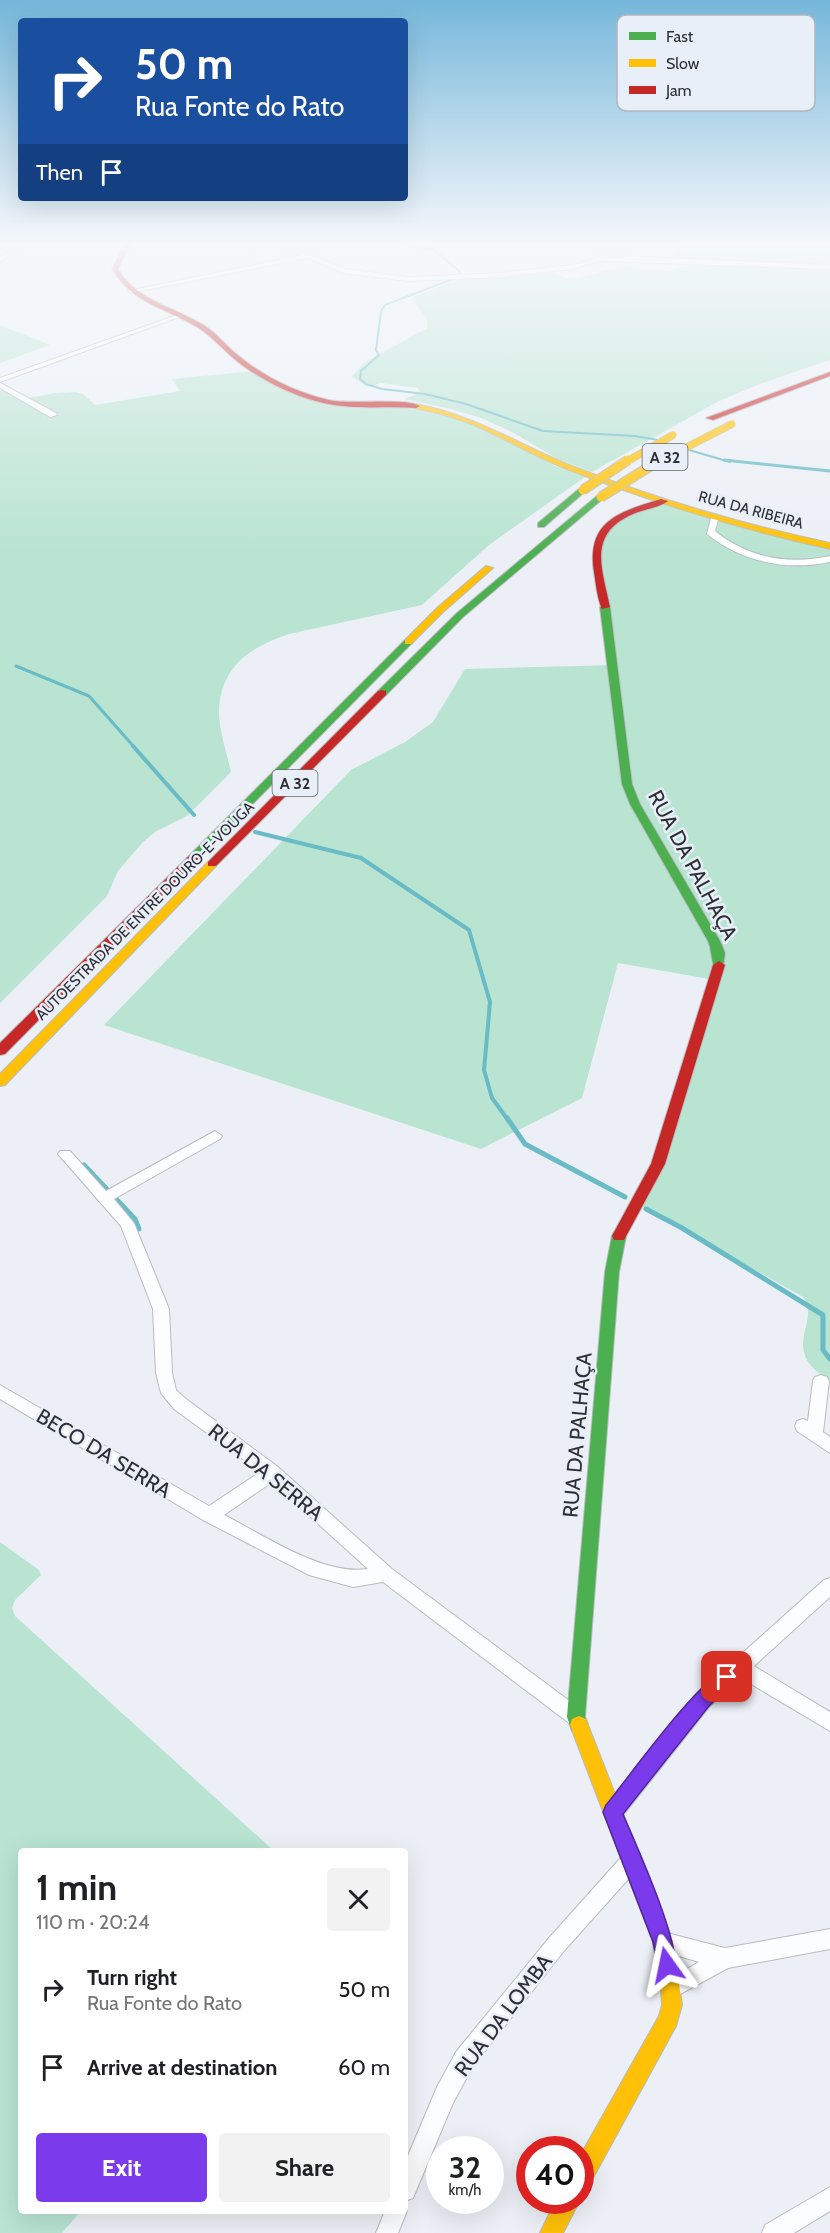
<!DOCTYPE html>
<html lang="en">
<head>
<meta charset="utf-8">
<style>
	:root { --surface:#fff; --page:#f2f2f2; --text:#202124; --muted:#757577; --accent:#7c3aed }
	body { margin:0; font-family:Cabin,sans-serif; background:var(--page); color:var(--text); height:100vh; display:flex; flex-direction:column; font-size:22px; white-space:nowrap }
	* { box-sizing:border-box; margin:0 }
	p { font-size:20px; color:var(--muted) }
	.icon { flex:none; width:33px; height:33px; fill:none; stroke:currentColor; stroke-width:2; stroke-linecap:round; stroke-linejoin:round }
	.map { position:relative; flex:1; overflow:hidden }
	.drawer { position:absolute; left:18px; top:1848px; width:390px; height:366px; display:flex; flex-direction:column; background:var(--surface); border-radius:6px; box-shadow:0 6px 24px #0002 }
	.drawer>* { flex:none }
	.hud { position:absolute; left:18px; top:18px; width:390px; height:183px; border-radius:6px; box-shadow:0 6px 24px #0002; background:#1a4fa0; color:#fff; overflow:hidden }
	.speed { position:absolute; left:426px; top:2136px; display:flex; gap:12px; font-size:30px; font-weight:700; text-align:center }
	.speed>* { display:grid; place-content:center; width:78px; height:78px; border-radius:50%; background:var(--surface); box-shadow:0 6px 24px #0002; line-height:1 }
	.speed small { font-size:15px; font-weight:400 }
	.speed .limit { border:9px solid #d22; background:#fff; color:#111 }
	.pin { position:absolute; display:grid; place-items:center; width:51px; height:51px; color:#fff; margin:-26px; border-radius:12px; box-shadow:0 3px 9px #0006 }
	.me { position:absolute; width:66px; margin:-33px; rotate:348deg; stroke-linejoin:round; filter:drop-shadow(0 0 4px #0008) }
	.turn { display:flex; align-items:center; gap:21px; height:126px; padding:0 18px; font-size:27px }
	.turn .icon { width:78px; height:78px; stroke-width:2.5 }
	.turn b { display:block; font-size:42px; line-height:51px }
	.then { display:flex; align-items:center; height:57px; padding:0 18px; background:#0003; gap:12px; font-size:22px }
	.round { display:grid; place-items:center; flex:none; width:63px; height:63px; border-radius:6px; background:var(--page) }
	.headline { display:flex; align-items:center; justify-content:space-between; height:102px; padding:0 18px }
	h1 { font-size:36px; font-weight:700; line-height:45px }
	.primary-button { display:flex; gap:12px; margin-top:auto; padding:12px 18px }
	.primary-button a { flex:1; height:69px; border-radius:6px; background:var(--accent); color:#fff; font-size:24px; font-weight:700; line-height:69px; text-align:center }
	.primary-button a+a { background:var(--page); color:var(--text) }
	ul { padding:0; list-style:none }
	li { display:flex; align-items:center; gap:18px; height:78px; padding:0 18px }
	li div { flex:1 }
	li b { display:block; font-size:22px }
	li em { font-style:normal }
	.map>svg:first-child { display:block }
</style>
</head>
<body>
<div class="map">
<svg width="830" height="2233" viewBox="0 0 830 2233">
	<rect width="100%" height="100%" fill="#ecf0f6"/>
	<g fill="#b8e4d1">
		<polygon points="682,241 830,241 830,360 757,385 717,402 592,472 558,459 512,432 481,418 451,409 404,399 420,393 418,388 381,383 368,387 352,377 364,363 427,328 427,319 413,300 414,296 461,279 552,272 571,280 623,266 670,272 694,260 674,258"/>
		<polygon points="0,325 50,345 0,363"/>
		<path d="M255 371 327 405 406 408 459 419 503 437 555 466 585 477 489 545 422 605 289 634C250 647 220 667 219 712 219 731 227 753 231 772L187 816 155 832 143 842 118 871 107 896 0 1003V391L5 390 24 399 55 393 76 392 83 394 95 405 180 391 172 379Z"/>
		<path d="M664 501 830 546V1381C777 1349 822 1323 803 1297L640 1205 715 980 618 963 582 1098 481 1149 104 1025 351 770 405 742 433 722 465 669 616 665 597 546 611 523Z"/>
		<polygon points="0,1542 39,1570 41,1575 15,1600 12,1608 15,1616 274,1851 21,1851 21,2211 81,2211 62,2233 0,2233"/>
	</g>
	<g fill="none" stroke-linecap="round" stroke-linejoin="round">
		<g stroke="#69bbc6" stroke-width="2">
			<polyline points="404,241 405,245 433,249 459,271 460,275"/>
			<polyline points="458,277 385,305 381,311 376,350 379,355 361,371 360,379 366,384 382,389 425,394 466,404 543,431 635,436 658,440"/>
			<polyline points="689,450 730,462"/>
		</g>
		<g stroke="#69bbc6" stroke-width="3">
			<polyline points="724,460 830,471"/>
			<polyline points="16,666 89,696 135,748"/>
		</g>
		<g stroke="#69bbc6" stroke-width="4">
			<polyline points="133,746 194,815"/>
			<polyline points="255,832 361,858 469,930 490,1002 484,1070 492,1098 508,1120"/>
		</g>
		<g stroke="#69bbc6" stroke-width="5">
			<polyline points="507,1118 525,1144 625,1197"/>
			<polyline points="84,1165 135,1219 139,1229"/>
			<polyline points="646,1209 682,1228 823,1315 823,1350 830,1359"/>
		</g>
		<defs>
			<g id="street">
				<polygon points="25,241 32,241 0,262 0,257"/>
				<polygon points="268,241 277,241 345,269 408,277 500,273 572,265 589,261 631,241 639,241 605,258 641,257 830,265 830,269 599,261 572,269 500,277 408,281 343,273 308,258 131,293 128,291 302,255"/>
				<polygon points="177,315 182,316 0,382 0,378"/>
				<polygon points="0,383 56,413 57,415 50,417 0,388"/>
				<path d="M711 518 718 520 715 531C748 558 789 565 830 556V562C786 571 742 562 707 534Z"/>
				<path d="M215 1131 222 1136 220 1139 114 1199 134 1223 169 1309 172 1373 176 1390 186 1399 278 1467 392 1569 583 1711 585 1717 583 1723 576 1726 569 1723 383 1582 353 1587 309 1575 203 1520 0 1399V1385L209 1506 260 1472 174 1409 161 1393 156 1373 153 1309 121 1226 58 1154 60 1151H70L106 1191ZM272 1482 368 1569C323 1576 264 1535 224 1515Z"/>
				<polygon points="821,1375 827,1377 829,1381 823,1432 830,1437 830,1453 797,1431 795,1426 797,1421 803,1419 808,1421 813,1381 815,1377"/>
				<polygon points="830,1578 830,1597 754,1666 830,1712 830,1731 741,1678 710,1706 620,1819 613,1822 606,1819 603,1812 606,1805 696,1694 730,1664 732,1660 737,1658 824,1580"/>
				<polygon points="632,1850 639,1853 642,1860 639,1867 563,1952 472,2068 453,2103 413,2198 405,2201 405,2163 437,2087 456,2052 549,1938 625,1853"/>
				<polygon points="830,1929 830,1949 728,1968 671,1999 664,1996 661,1989 664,1982 699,1962 656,1949 653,1942 656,1935 663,1932 725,1948"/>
				<polygon points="830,2187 830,2211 794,2233 762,2233 765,2225"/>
				<polygon points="405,2205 407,2211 398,2233 376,2233 385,2211 405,2211"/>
			</g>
			<g id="fast">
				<polygon points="580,488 587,490 544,527 538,527 538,523"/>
				<polygon points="598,495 605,497 463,617 386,695 378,695 378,691 457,613"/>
				<path d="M605 604 610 607 632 784 640 804 720 941 725 953 723 968H715C711 961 712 950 708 941L630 804 622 784 600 607Z"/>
				<polygon points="405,640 413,642 199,858 191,858 191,854"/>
				<polygon points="619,1231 624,1232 626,1236 619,1272 585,1717 588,1725 586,1731 579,1734 572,1731 567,1717 605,1272 612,1236 614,1232"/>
			</g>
			<g id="slow">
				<path d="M416 404C474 415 518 444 572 466 656 499 742 524 830 543V549C741 529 654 503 569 470 536 457 506 439 474 425 454 417 434 412 413 408L412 406Z"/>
				<polygon points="486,566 493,568 443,612 411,644 405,644 405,640 437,608"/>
				<polygon points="212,861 216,862 216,866 5,1085 0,1086 0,1074 208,862"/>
				<polygon points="579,1716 586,1719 588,1725 673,1942 682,2005 676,2026 588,2187 580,2190 580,2156 659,2016 662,2005 661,1989 653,1942 570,1725 572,1719"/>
				<polygon points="556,2200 580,2200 563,2233 540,2233"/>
			</g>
			<g id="jam">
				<path d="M126 241H132L118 269C138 302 174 306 205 326 218 334 227 347 239 356 264 377 297 393 329 400 351 405 405 397 420 406L416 408C392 406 367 409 343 406 309 403 274 387 246 368 228 356 215 338 197 327 164 307 133 304 112 269Z"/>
				<polygon points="830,372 830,376 713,420 706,418"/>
				<path d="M661 499 668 501C659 508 644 509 633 514 587 534 602 568 610 607L602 609C597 598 596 584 594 572 586 521 619 512 661 499Z"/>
				<polygon points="382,690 386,691 386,695 216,866 208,866 208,862 378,691"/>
				<polygon points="195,853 199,854 199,858 5,1054 0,1055 0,1043 191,854"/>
				<polygon points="719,961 725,965 665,1164 624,1240 614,1240 612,1236 651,1164 713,965"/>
			</g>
		</defs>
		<use href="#street" stroke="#b8bbbf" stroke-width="2"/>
		<use href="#fast" stroke="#b8bbbf" stroke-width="2"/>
		<use href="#slow" stroke="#b8bbbf" stroke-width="2"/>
		<use href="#jam" stroke="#b8bbbf" stroke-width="2"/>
		<use href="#street" fill="#fcfdfe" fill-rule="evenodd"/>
		<use href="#fast" fill="#4caf50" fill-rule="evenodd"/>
		<use href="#slow" fill="#ffc107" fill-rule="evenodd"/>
		<use href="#jam" fill="#c62828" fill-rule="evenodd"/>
		<defs>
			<g id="slow-bridge-far1">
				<polyline points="626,462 673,435"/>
				<polyline points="658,462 732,424"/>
			</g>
			<g id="slow-bridge">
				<polyline points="583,490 628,460"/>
				<polyline points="601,497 660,460"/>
			</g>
		</defs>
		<use href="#slow-bridge-far1" stroke="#b8bbbf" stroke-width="8" stroke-linecap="butt"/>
		<use href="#slow-bridge" stroke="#b8bbbf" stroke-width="11" stroke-linecap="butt"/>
		<use href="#slow-bridge-far1" stroke="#ffc107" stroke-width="7"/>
		<use href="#slow-bridge" stroke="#ffc107" stroke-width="9"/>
	</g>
	<linearGradient id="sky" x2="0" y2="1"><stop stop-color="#75b7da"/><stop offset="0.44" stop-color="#f6f8fb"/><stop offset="1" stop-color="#f6f8fb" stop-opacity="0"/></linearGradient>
	<rect width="830" height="554" fill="url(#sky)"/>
	<path fill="#7c3aed" stroke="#51269a" stroke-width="1.5" d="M727 1669 733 1671 736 1677 733 1683 709 1706 623 1814C635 1843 684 1949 674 1973L667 1976 660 1973 653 1942 603 1812 606 1805C629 1777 698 1680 727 1669Z"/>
	<g text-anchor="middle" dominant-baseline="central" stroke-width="5" stroke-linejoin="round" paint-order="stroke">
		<g font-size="15" fill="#2d2f33" stroke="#e9eff9">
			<text transform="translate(751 510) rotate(15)">RUA DA RIBEIRA</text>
			<text transform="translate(145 911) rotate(-45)">AUTOESTRADA DE ENTRE DOURO-E-VOUGA</text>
		</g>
		<g fill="#e9eff9" stroke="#65696e" stroke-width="1.5">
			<rect x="642.5" y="444" width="45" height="26" rx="4.5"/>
			<rect x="272.5" y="770" width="45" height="26" rx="4.5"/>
		</g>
		<g font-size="16" font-weight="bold" fill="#2d2f33">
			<text x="665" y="457">A 32</text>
			<text x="295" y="783">A 32</text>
		</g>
		<g font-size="21" fill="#2d2f33" stroke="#e9eff9">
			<text transform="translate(693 865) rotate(62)">RUA DA PALHAÇA</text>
			<text transform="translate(577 1435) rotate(-85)">RUA DA PALHAÇA</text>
			<text transform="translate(104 1453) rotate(31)">BECO DA SERRA</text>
			<text transform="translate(266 1472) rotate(39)">RUA DA SERRA</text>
			<text transform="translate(503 2015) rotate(-53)">RUA DA LOMBA</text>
		</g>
	</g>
	<rect x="617" y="15" width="198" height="96" rx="9" fill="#e9eff9" stroke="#b1b5be" stroke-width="1.5"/>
	<rect x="629" y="32" width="27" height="8" fill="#4caf50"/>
	<rect x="629" y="59" width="27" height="8" fill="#ffc107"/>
	<rect x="629" y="86" width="27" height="8" fill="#c62828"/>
	<g font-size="16" fill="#2d2f33">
		<text x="666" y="42">Fast</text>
		<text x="666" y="69">Slow</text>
		<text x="666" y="96">Jam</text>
	</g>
</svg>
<div class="speed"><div>32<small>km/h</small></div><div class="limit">40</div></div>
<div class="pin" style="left:727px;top:1677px;background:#d93025"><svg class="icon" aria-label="arrive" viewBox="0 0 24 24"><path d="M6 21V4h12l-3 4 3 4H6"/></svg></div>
<svg class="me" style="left:667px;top:1965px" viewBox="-20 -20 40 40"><path d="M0-17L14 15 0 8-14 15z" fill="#7c3aed" stroke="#fff" stroke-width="4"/></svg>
<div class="hud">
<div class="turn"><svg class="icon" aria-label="right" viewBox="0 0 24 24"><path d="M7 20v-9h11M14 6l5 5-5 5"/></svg><div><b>50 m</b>Rua Fonte do Rato</div></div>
<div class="then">Then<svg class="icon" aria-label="arrive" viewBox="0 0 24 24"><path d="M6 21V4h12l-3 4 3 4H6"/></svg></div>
</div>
<section class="drawer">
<div class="headline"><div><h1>1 min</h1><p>110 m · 20:24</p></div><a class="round"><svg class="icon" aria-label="close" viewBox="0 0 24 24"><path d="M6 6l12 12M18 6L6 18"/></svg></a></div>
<ul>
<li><svg class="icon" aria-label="right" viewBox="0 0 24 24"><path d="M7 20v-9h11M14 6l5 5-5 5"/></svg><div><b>Turn right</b><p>Rua Fonte do Rato</p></div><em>50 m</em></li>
<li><svg class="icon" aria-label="arrive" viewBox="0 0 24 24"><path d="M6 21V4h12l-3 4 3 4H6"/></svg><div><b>Arrive at destination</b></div><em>60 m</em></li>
</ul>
<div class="primary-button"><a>Exit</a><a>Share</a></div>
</section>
</div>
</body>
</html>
